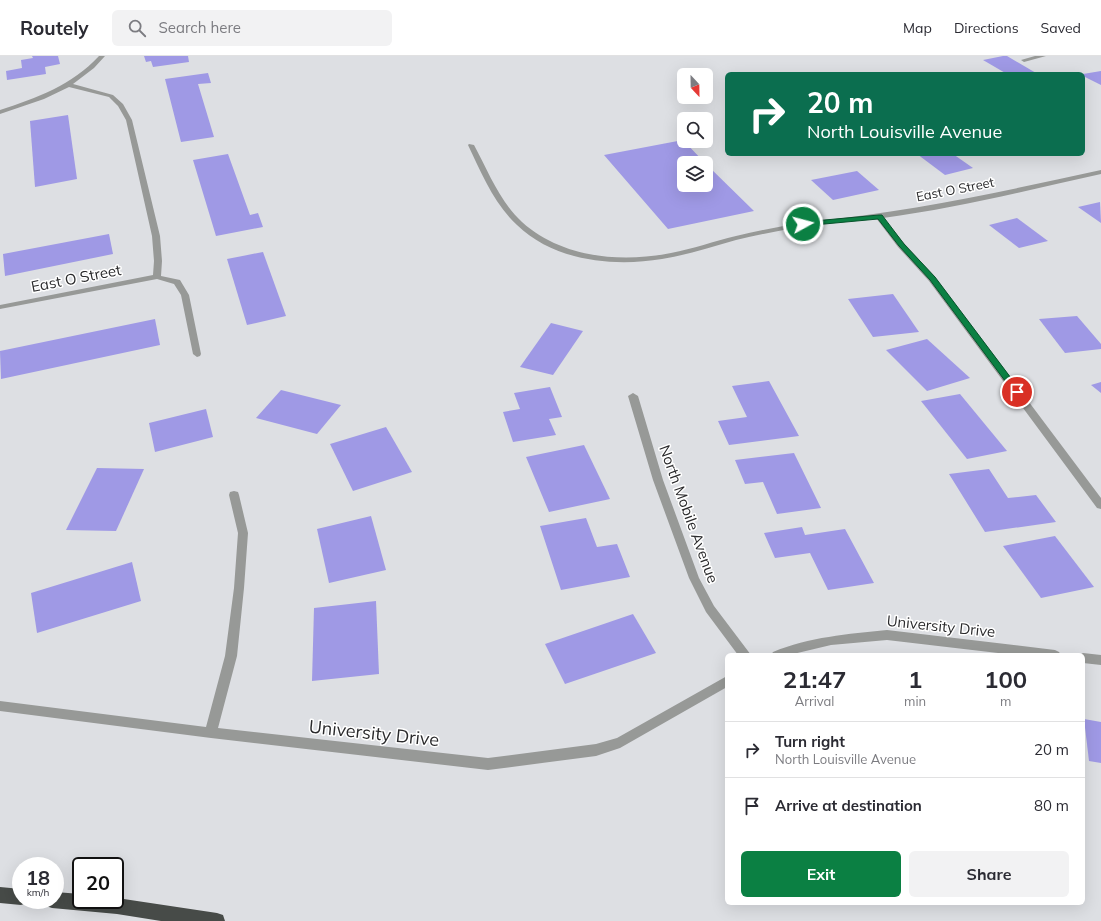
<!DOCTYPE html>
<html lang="en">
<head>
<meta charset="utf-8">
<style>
	:root { --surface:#fff; --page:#f2f2f3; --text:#2b2b33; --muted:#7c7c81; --line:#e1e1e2; --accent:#0b8043 }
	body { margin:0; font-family:Mulish,sans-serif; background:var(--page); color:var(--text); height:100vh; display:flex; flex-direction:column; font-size:15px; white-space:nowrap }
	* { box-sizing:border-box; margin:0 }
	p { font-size:13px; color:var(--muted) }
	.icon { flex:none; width:22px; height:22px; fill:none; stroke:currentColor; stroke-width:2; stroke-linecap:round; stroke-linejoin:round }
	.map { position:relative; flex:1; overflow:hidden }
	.drawer { position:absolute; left:725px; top:597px; width:360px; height:252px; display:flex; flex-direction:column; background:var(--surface); border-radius:6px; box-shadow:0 4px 16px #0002 }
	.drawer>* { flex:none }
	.top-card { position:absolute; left:725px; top:16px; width:360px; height:84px; border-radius:6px; box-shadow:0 4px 16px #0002; background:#0b6e4f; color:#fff; overflow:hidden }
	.needle { width:26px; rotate:158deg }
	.tools { position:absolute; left:677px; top:12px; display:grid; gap:8px }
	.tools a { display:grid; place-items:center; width:36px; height:36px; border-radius:6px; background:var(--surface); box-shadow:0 4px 16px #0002; font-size:20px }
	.speed { position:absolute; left:12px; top:801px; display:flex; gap:8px; font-size:20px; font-weight:700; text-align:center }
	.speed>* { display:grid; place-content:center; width:52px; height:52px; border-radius:50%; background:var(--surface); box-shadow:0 4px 16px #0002; line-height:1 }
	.speed small { font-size:10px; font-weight:400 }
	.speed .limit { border:2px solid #111; border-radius:6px; background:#fff; color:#111 }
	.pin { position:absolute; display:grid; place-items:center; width:34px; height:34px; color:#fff; margin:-17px; border:2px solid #fff; border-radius:50%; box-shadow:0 1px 4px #0007 }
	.me { position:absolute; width:44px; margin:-22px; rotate:83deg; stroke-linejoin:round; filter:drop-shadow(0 0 3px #0008) }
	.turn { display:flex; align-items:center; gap:14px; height:84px; padding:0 16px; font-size:18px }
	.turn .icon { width:52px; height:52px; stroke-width:2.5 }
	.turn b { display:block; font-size:28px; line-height:34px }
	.eta { display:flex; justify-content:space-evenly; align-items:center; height:68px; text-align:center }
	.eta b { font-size:24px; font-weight:700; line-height:28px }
	.action { display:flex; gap:8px; margin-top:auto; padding:8px 16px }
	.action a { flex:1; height:46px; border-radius:6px; background:var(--accent); color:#fff; font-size:16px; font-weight:700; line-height:46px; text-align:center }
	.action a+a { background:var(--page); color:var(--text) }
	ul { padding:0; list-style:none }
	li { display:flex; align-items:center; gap:12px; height:56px; padding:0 16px; border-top:1px solid var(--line) }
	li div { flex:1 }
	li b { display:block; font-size:15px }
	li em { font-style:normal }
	header { display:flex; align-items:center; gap:24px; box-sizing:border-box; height:56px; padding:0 20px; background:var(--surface); border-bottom:1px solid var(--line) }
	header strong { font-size:19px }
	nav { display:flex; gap:22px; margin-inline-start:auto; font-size:14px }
	.search { width:280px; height:36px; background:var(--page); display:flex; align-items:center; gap:10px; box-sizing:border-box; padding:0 14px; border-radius:6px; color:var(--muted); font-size:15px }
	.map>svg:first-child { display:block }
</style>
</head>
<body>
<header>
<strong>Routely</strong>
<div class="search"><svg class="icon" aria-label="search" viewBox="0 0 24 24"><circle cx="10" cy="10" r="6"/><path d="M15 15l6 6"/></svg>Search here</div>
<nav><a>Map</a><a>Directions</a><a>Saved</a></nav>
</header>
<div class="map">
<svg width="1101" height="865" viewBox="0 0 1101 865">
	<rect width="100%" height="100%" fill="#dddfe3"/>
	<g fill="#9f99e5">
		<polygon points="32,0 58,0 60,8 45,11 46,18 7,24 6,15 22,12 21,4 33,2"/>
		<polygon points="144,0 188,0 189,6 153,11 151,5 146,6"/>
		<polygon points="1003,0 1007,0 1036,17 1007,18 983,4"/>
		<polygon points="1101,15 1101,29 1083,20 1083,18"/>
		<polygon points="208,17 211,27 198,28 214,81 181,86 165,23"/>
		<polygon points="68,59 77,123 35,131 30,65"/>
		<polygon points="683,84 705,107 684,107 684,129 706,129 706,108 754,155 668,173 604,99"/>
		<polygon points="228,98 250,159 258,157 263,171 216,180 193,104"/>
		<polygon points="917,98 953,98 973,112 945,119"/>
		<polygon points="857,115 879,134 833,144 811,124"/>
		<polygon points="1100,146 1101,167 1078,151"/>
		<polygon points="1017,162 1048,185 1019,192 989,169"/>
		<polygon points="109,178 113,198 5,220 3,198"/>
		<polygon points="263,196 286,260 247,269 227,203"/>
		<polygon points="893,238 919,276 873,281 848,243"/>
		<polygon points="1077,260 1101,288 1101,293 1065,297 1039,263"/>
		<polygon points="155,263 160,289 1,323 0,295"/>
		<polygon points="551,267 583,275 553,319 520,311"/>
		<polygon points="927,283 970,322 927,335 886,294"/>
		<polygon points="769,325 799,380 729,389 718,365 747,361 732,330"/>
		<polygon points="1101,326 1101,337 1091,329"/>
		<polygon points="550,331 562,361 549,363 556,379 513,386 503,356 520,353 514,337"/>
		<polygon points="281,334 341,349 317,378 256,362"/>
		<polygon points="960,338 1007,395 967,403 921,345"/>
		<polygon points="206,353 213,381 155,396 149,367"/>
		<polygon points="386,371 412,416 353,435 330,388"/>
		<polygon points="584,389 610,443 549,456 526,401"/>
		<polygon points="794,397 821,452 777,458 763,426 745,428 735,404"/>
		<polygon points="97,412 144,413 116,475 66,474"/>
		<polygon points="989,413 1008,442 1036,439 1056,466 985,476 949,418"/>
		<polygon points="371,460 386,514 329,527 317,473"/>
		<polygon points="586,462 597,491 617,488 630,521 561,534 540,470"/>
		<polygon points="802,471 805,479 845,473 874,527 828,534 810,497 775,502 764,477"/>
		<polygon points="1055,480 1094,531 1041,542 1003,490"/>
		<polygon points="132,506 141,545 37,577 31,537"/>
		<polygon points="376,545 379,618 312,625 314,552"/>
		<polygon points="633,558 656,597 565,628 545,588"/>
		<polygon points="1084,663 1101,666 1101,707 1089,705"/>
	</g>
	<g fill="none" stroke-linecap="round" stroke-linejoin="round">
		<g fill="#979997" fill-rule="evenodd">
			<polygon points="1035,0 1046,0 1024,6 1021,4"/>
			<path d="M469 88 474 89C488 115 500 146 522 166 562 202 621 207 671 197 693 193 714 185 736 180 761 174 787 169 813 165L817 167 813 169C787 173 761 178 736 184 711 191 687 199 662 203 613 211 554 205 517 169 494 148 481 116 468 89Z"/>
		</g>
		<g fill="#979997" fill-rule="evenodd">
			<path d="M99 0H105L94 12 73 28 113 39 123 48 132 64 160 180 162 205 161 220 180 224 189 239 201 298 200 300 197 301 193 298 181 239 174 228 157 223 0 253V249L153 219 154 205 152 180 126 64 118 50 109 41 69 31 44 43 0 58V54C37 42 72 29 99 0Z"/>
			<path d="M1101 114V118C1029 134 957 152 883 162L904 187 935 221 1101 442V453L1097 452 929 225 898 191 876 162 813 169 809 167 813 165C911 156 1005 135 1101 114Z"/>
			<polygon points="633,337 638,340 663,424 699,522 714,550 751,599 738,599 706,556 689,522 653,424 628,340"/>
			<polygon points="234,435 238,436 239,439 248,477 244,532 237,600 218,672 488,702 596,688 617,682 727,620 727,631 620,692 596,700 488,714 211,682 0,655 0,645 206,671 225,600 234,532 238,477 229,439 230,436"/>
			<path d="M887 574 1055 594 1059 596 1061 599H1015L887 584 831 589 789 599H771L773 596C809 581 848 578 887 574Z"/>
			<polygon points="1083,597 1101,599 1101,609 1083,607 1083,599 1079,599"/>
		</g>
		<g fill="#474b48" fill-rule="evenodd">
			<polygon points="0,831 21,833 21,844 28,844 27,847 21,849 0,847"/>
			<polygon points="55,836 81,838 81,844 115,844 115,842 117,842 217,857 223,859 225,865 161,865 117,858 52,852 46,850 44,844 55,844"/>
		</g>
	</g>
	<polygon fill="#0b8043" stroke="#07532c" points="879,159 882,159 904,188 935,221 1020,334 1021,336 1020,337 1014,337 930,224 899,190 878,163 803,170 799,168 803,166"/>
	<g text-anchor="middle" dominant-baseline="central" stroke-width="3" stroke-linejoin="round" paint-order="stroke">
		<g font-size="13" fill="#2a2a2c" stroke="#fff">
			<text transform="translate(955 133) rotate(-11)">East O Street</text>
		</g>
		<g font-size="15" fill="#2a2a2c" stroke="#fff">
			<text transform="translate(76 222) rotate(-11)">East O Street</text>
			<text transform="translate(689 458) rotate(70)">North Mobile Avenue</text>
			<text transform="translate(941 570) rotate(6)">University Drive</text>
		</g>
		<g font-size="18" fill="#2a2a2c" stroke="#fff">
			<text transform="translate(374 677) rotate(6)">University Drive</text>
		</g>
	</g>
</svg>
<div class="tools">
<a><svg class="needle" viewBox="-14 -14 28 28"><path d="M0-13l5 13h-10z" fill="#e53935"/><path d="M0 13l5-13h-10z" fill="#7c7c81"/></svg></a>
<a><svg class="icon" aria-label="search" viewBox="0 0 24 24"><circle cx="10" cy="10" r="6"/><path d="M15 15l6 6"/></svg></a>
<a><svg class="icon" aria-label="layers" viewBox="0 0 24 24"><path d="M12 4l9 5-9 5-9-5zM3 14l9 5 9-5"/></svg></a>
</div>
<div class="speed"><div>18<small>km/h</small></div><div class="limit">20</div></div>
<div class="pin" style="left:1017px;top:336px;background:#d93025"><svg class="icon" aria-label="arrive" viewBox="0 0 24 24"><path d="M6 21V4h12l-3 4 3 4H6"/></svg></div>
<svg class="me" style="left:803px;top:168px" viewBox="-20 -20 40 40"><circle r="17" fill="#0b8043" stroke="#fff" stroke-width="3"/><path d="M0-11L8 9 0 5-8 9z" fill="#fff"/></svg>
<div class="top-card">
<div class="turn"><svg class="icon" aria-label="right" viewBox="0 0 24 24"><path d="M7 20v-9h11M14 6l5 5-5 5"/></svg><div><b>20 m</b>North Louisville Avenue</div></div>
</div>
<section class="drawer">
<div class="eta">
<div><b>21:47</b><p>Arrival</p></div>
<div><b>1</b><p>min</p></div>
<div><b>100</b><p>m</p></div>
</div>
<ul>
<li><svg class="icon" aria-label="right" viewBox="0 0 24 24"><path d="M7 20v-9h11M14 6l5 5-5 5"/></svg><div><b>Turn right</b><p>North Louisville Avenue</p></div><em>20 m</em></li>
<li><svg class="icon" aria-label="arrive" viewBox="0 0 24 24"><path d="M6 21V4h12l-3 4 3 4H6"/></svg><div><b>Arrive at destination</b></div><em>80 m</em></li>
</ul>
<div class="action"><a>Exit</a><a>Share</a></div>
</section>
</div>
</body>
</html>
